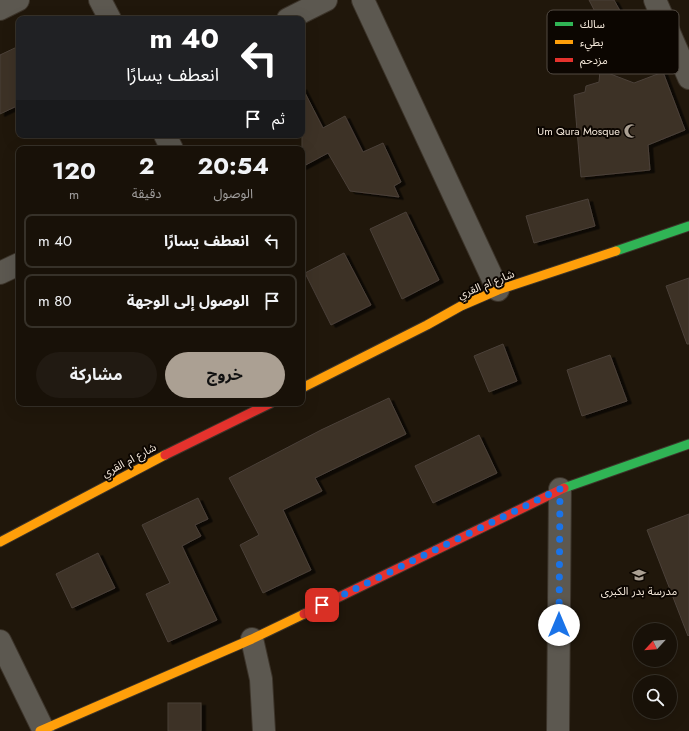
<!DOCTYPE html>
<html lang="ar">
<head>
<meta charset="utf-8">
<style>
	:root { --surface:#181108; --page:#211a12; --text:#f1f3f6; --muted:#9f9d9c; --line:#363129; --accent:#aba093 }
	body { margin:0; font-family:Jost,"Noto Sans Arabic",sans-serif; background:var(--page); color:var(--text); direction:rtl; height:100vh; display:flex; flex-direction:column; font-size:15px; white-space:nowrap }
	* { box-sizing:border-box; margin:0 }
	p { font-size:13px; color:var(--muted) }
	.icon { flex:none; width:22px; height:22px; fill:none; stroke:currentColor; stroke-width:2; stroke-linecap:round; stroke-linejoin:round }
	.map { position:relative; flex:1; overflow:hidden; direction:ltr }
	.drawer { position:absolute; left:16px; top:146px; width:289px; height:260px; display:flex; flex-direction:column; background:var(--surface); border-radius:8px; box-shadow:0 4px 16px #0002,0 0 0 1px var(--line); direction:rtl }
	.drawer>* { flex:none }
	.top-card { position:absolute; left:16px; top:16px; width:289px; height:122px; border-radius:8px; box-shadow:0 4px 16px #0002,0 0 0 1px var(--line); direction:rtl; background:#202124; color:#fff; overflow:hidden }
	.needle { width:26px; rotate:244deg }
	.tools { position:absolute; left:633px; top:623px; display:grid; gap:8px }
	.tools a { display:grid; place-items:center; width:44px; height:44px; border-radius:50%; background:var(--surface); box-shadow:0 4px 16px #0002,0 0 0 1px var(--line); font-size:20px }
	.pin { position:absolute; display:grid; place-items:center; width:34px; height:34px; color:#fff; margin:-17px; border-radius:8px; box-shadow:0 2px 6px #0006 }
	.me { position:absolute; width:44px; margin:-22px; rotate:0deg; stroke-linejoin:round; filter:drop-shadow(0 0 3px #0008) }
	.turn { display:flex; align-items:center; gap:14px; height:84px; padding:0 20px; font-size:18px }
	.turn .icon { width:52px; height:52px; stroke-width:2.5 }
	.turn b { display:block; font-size:28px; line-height:34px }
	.then { display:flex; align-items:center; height:38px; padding:0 20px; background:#0003; gap:8px; font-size:15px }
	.eta { display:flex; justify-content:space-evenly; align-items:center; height:68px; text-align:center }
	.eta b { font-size:24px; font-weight:700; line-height:28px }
	.primary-button { display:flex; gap:8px; margin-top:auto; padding:8px 20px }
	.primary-button a { flex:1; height:46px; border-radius:24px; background:var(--accent); color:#111; font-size:16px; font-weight:700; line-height:46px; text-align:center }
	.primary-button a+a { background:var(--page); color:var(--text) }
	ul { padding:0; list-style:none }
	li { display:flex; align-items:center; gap:12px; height:54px; margin:0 8px 6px; padding:0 12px; border:2px solid var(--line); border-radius:8px }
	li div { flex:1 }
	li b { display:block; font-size:15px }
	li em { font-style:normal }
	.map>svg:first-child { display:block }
</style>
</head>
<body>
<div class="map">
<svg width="689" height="731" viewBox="0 0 689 731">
	<defs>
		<filter id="shadow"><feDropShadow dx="4.5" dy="2.5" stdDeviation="0" flood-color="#0009"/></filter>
	</defs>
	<rect width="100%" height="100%" fill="#20170b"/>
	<g fill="#3c3026" stroke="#4b4139" filter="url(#shadow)">
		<polygon points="589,0 614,0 624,18 604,29"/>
		<polygon points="19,46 19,105 0,114 0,55"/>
		<polygon points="600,70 634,83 663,72 685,130 648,145 650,170 581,177 574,95 585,92 586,86 599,82"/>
		<polygon points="302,87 323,128 345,116 363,152 383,143 401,182 394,186 399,197 350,191 328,153 302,167"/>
		<polygon points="588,199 595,226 534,243 526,216"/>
		<polygon points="406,212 439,280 402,299 370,229"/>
		<polygon points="344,253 371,305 331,325 305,273"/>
		<polygon points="689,278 689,344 687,344 666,286"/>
		<polygon points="503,344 517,381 489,392 474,356"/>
		<polygon points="610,355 627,401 582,416 567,370"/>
		<polygon points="389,398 406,434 315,478 322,491 283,510 311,570 263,593 240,545 259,535 229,478 321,430"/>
		<polygon points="479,435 497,473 433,503 415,466"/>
		<polygon points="198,498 208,519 195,525 201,536 182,546 217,620 168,642 146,594 170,583 142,525"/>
		<polygon points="689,514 689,635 688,636 647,530"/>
		<polygon points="98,553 115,588 72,608 56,574"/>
		<rect x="168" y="703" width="33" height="28"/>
	</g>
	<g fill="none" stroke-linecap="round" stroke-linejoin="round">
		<defs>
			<g id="street">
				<polyline points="100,0 110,19"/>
				<polyline points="363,0 498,290"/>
				<polyline points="655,0 689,78"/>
				<polyline points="0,9 18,0"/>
				<polyline points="288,19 326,0"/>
				<polyline points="165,135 172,149"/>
				<polyline points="0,273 19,264"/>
				<polyline points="252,639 261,679 264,731"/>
				<polyline points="0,641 43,729"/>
				<polyline points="558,731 560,489"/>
			</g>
			<g id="fast">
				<polyline points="616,251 689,226"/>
				<polyline points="564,488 689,444"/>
			</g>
			<g id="slow">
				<polyline points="302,388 427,325 461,306 498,290 616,251"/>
				<polyline points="0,542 165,455"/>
				<polyline points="40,731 252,639 304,614"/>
			</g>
			<g id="jam">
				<polyline points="165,455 271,403"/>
				<polyline points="304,614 564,488"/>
			</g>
		</defs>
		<use href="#street" stroke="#3c342a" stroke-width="24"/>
		<use href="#fast" stroke="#3c342a" stroke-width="11"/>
		<use href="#slow" stroke="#3c342a" stroke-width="11"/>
		<use href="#jam" stroke="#3c342a" stroke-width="11"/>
		<use href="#street" stroke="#5c5850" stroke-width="22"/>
		<use href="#fast" stroke="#30b455" stroke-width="9"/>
		<use href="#slow" stroke="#ff9f0a" stroke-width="9"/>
		<use href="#jam" stroke="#e5322d" stroke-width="9"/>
	</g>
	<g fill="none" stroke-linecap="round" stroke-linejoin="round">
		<polyline stroke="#1a73e8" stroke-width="7" stroke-dasharray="0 12.6" points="322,605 560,489 559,625"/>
	</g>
	<defs>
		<symbol id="mosque-bare" viewBox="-9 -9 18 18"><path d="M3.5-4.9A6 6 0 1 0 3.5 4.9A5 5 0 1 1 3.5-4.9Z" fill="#aba093" stroke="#0c0601" stroke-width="2.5" paint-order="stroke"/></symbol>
		<symbol id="school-bare" viewBox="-9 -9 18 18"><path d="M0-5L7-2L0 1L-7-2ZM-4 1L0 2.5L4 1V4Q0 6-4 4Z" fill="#aba093" stroke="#0c0601" stroke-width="2.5" paint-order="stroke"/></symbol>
	</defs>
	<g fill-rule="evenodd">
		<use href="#mosque-bare" x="621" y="121" width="20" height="20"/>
		<use href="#school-bare" x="629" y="565" width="20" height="20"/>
	</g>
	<g text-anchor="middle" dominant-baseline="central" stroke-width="4" stroke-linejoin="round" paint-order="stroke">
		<g font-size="11" fill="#f6eadc" stroke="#0c0601" text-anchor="end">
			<text x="620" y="131">Um Qura Mosque</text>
			<text x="639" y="591" text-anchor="middle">مدرسة بدر الكبرى</text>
		</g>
		<g font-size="11" fill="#f6eadc" stroke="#0c0601">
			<text transform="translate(486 284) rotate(-22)">شارع ام القري</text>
			<text transform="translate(129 460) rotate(-28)">شارع ام القري</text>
		</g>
	</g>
	<rect x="547" y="10" width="132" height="64" rx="6" fill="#0c0601" stroke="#524a43" stroke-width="1"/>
	<rect x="555" y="22" width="18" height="4" fill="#30b455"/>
	<rect x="555" y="40" width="18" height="4" fill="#ff9f0a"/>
	<rect x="555" y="58" width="18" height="4" fill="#e5322d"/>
	<g font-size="11" fill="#f6eadc">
		<text x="580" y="28">سالك</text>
		<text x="580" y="46">بطيء</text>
		<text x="580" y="64">مزدحم</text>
	</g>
</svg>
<div class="tools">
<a><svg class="needle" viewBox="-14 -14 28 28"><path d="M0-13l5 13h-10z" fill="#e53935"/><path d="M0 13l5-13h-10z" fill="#9f9d9c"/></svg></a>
<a><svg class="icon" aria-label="search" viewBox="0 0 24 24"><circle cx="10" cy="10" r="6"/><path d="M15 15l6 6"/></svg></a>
</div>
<div class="pin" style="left:322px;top:605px;background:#d93025"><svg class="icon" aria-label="arrive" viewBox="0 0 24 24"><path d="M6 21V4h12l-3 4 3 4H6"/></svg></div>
<svg class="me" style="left:559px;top:625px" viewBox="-20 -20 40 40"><circle r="19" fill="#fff"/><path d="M0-13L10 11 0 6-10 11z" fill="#1a73e8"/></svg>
<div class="top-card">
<div class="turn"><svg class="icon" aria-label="left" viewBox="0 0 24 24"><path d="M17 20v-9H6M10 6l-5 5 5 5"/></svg><div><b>40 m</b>انعطف يسارًا</div></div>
<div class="then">ثم<svg class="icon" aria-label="arrive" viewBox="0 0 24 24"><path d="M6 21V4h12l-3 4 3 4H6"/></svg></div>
</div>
<section class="drawer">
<div class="eta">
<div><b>20:54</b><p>الوصول</p></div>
<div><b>2</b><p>دقيقة</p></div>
<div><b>120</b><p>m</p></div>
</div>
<ul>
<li><svg class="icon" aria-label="left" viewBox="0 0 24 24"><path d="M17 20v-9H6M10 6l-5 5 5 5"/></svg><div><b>انعطف يسارًا</b></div><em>40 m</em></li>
<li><svg class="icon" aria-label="arrive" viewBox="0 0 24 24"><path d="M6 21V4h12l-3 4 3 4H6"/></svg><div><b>الوصول إلى الوجهة</b></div><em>80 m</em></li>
</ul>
<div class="primary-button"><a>خروج</a><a>مشاركة</a></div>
</section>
</div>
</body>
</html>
